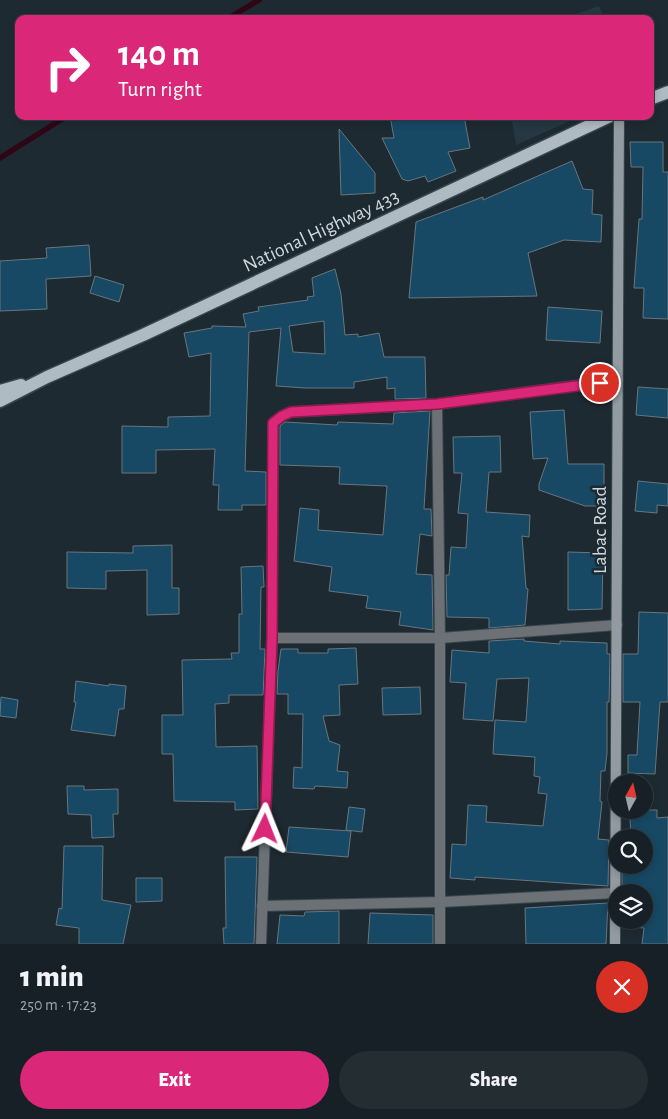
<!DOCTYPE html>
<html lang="en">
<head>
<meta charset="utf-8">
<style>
	:root { --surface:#162026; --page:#232d32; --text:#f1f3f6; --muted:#9ea3a7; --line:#353e43; --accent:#db2777 }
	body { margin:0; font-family:"Alegreya Sans",sans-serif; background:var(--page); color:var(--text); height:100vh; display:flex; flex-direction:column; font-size:19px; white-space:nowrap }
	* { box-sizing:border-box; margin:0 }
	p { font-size:16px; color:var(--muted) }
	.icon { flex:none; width:28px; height:28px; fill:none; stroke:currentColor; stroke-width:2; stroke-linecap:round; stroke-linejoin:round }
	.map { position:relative; height:944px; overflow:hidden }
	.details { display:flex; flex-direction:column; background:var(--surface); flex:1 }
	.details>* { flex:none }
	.banner { position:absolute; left:15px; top:15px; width:639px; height:105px; border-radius:10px; box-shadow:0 2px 8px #0003,0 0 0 1px var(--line); background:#db2777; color:#fff; overflow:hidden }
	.needle { width:32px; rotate:8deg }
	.controls { position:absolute; left:608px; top:774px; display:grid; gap:10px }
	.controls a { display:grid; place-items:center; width:45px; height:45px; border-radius:50%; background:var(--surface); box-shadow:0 2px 8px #0003,0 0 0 1px var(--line); font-size:25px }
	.pin { position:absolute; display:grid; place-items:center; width:42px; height:42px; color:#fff; margin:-21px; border:2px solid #fff; border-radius:50%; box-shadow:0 1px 5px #0007 }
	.me { position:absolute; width:55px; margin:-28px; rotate:2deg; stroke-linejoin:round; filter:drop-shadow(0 0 4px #0008) }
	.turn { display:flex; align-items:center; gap:18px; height:105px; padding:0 20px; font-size:22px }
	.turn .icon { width:65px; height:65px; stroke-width:2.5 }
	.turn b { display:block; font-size:35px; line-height:42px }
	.round { display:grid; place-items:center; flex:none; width:52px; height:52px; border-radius:26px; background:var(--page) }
	.summary { display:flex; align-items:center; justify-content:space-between; height:85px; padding:0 20px }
	h1 { font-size:30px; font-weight:800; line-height:38px }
	.button { display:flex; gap:10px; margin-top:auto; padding:10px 20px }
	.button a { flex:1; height:58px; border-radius:30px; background:var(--accent); color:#fff; font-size:20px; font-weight:800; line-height:58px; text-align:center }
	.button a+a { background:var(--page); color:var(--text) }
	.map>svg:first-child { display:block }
</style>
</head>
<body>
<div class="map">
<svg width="668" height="944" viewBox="0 0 668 944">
	<rect width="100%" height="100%" fill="#1e2a32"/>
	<g fill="#253742">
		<polygon points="599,6 604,19 561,19"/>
		<polygon points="511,116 581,116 516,145"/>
	</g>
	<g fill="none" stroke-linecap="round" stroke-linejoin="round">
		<g stroke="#2f0616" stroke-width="5.5">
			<polyline points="227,19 259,0"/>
			<polyline points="0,158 67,116"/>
		</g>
	</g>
	<g fill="#174864" stroke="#68767f" fill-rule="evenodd">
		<polygon points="390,116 464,116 470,148 448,152 456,171 428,182 425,176 408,181 402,179 382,138 394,138"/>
		<polygon points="339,129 375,173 375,193 341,195"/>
		<polygon points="630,142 663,142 663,172 668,172 668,319 643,318 644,288 634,288 639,219 642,219 643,167 631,167"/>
		<polygon points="572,161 583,189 593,190 592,214 602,215 601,242 564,240 528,253 537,296 409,298 416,222 483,197 483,200"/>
		<polygon points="89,245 91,276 46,279 47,309 0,311 0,261 47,258 46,248"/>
		<path d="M335 269 341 294 345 335 358 334V337L379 333 384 357H425L426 398 395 399V388L387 389V377L354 382V388H306L276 386 281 328 249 332 245 471 266 472V505H242V510H218L219 485H213L215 449 156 450V473H122V426L168 427V417L210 416 211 353 189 357 184 333 212 328V326L246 327 243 314 259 311 258 307 308 300 307 297 314 296 312 278ZM324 321 325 354 293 352 289 326Z"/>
		<polygon points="95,276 124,285 119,302 90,293"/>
		<polygon points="548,307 602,311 600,343 546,340"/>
		<polygon points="638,387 668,389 668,418 636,415"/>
		<polygon points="564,410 568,464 604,464 604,506 585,506 539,490 539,484 548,458 533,459 530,412"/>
		<polygon points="430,411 424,509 431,509 432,536 420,534 416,574 432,575 433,630 399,625 401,612 366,608 368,596 329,591 332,567 294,561 300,508 319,510 318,530 383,535 387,486 339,484 340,467 280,465 280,426 285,422 337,425 338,422 393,424 394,413"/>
		<polygon points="500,436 501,472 489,472 486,512 530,515 529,537 522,536 526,588 528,589 525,625 489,628 489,618 447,617 446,575 449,575 451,547 466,548 468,514 458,513 462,473 454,473 453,437"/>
		<polygon points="638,481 668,484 668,506 657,505 657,513 635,511"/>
		<polygon points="172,545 172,588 179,588 179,614 147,615 147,570 106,571 106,589 67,588 67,552 133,553 133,546"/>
		<polygon points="568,552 603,553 602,609 568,610"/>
		<polygon points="263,566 264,587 261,587 260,649 265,649 263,695 229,695 229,703 215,704 216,747 257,746 258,809 235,810 235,802 174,801 173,754 162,754 162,715 183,715 182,660 232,659 231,653 239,653 239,614 242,614 241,567"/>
		<polygon points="639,612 668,613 668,702 660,702 655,774 628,773 628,755 637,755 640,702 623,702 623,654 638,654"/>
		<polygon points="524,639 524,641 560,644 560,641 607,643 607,654 610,654 609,702 607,702 607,753 605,771 601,771 600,801 602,802 598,839 609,840 608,886 475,877 475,880 450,878 452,844 466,845 468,805 487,806 486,822 543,826 547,794 538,793 540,777 534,776 535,757 493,754 495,720 526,722 529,678 497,679 493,721 463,719 466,683 450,682 452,650 489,653 489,641"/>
		<polygon points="356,648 358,684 339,685 340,715 323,716 329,741 340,745 337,771 348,772 347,788 315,786 314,789 293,788 294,767 302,768 303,714 288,714 288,694 277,694 278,671 281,649 298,649 298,653 328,653 328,649"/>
		<polygon points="76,681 109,686 109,684 126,686 124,709 119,709 115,736 71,730 76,702 74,702"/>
		<polygon points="420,687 421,714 383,715 382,688"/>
		<polygon points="1,697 18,700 16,718 0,716"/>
		<polygon points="67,786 84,786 84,790 118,789 118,814 113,814 114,837 92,838 91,815 68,814"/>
		<polygon points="349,807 365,809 362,832 346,830"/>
		<polygon points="636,810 657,810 657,818 668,817 668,944 642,944 644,928 622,926 622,920 644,920 644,892 622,892 622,865 644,865 644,838 631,838 630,819 636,818"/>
		<polygon points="289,827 351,831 348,857 286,852"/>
		<polygon points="64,846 103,846 102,900 131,905 123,944 79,944 79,928 56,925 59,908 62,909"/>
		<polygon points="225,857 257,857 254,944 224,944 223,928 226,928"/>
		<polygon points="136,878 162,878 162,901 136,902"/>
		<polygon points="608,903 606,944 526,944 525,908"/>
		<polygon points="339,911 339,944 277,944 280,915 304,916 305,912"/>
		<polygon points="370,913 433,915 433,944 368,944"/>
	</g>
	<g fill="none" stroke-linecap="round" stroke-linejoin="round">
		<defs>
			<g id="street">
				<polyline points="437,404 440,638 440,944"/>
				<polyline points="272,638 440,638 617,625"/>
				<polyline points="262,906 441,902 615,893"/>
				<polyline points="261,944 272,638 273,423 282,416 291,412 437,404 618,380"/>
			</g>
			<polyline id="secondary" points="615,944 619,116"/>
			<g id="primary">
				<polyline points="650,99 668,92"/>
				<polyline points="0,391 21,385"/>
				<polyline points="0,401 47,377 143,335 610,116"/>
			</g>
		</defs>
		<use href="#street" stroke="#3a464d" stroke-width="12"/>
		<use href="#secondary" stroke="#3a464d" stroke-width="12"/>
		<use href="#primary" stroke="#3a464d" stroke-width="15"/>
		<use href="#street" stroke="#6b7175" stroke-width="10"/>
		<use href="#secondary" stroke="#919ba1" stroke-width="10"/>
		<use href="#primary" stroke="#aebbc3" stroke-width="12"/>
	</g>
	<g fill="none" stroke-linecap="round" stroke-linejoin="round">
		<defs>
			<polyline id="route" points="265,829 272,638 273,423 282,416 291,412 437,404 600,383"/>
		</defs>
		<use href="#route" stroke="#8e194d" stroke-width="12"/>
		<use href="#route" stroke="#db2777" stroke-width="9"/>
	</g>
	<g text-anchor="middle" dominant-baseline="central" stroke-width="5" stroke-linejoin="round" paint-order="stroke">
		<g font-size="20" fill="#d0d8dd" stroke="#1e2a32">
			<text transform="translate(321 231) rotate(-25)">National Highway 433</text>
			<text transform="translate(600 530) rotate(-90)">Labac Road</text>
		</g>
	</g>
</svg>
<div class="controls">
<a><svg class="needle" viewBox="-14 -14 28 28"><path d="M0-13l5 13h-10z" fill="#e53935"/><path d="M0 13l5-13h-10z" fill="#9ea3a7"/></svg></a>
<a><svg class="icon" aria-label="search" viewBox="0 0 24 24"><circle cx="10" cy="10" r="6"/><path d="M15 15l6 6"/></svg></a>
<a><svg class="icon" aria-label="layers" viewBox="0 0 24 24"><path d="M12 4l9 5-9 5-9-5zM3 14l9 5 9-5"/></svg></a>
</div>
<div class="pin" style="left:600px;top:383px;background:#d93025"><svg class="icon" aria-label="arrive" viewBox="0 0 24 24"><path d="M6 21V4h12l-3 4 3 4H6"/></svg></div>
<svg class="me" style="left:265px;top:829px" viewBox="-20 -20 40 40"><path d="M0-17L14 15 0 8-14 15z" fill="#db2777" stroke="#fff" stroke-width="4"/></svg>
<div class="banner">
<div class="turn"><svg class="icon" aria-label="right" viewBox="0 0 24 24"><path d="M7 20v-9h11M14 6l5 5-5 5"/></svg><div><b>140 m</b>Turn right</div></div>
</div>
</div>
<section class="details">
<div class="summary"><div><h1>1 min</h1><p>250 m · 17:23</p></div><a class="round" style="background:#d93025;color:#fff"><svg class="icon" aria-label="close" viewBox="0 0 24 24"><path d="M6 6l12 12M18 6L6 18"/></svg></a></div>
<div class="button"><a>Exit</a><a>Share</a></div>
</section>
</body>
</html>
